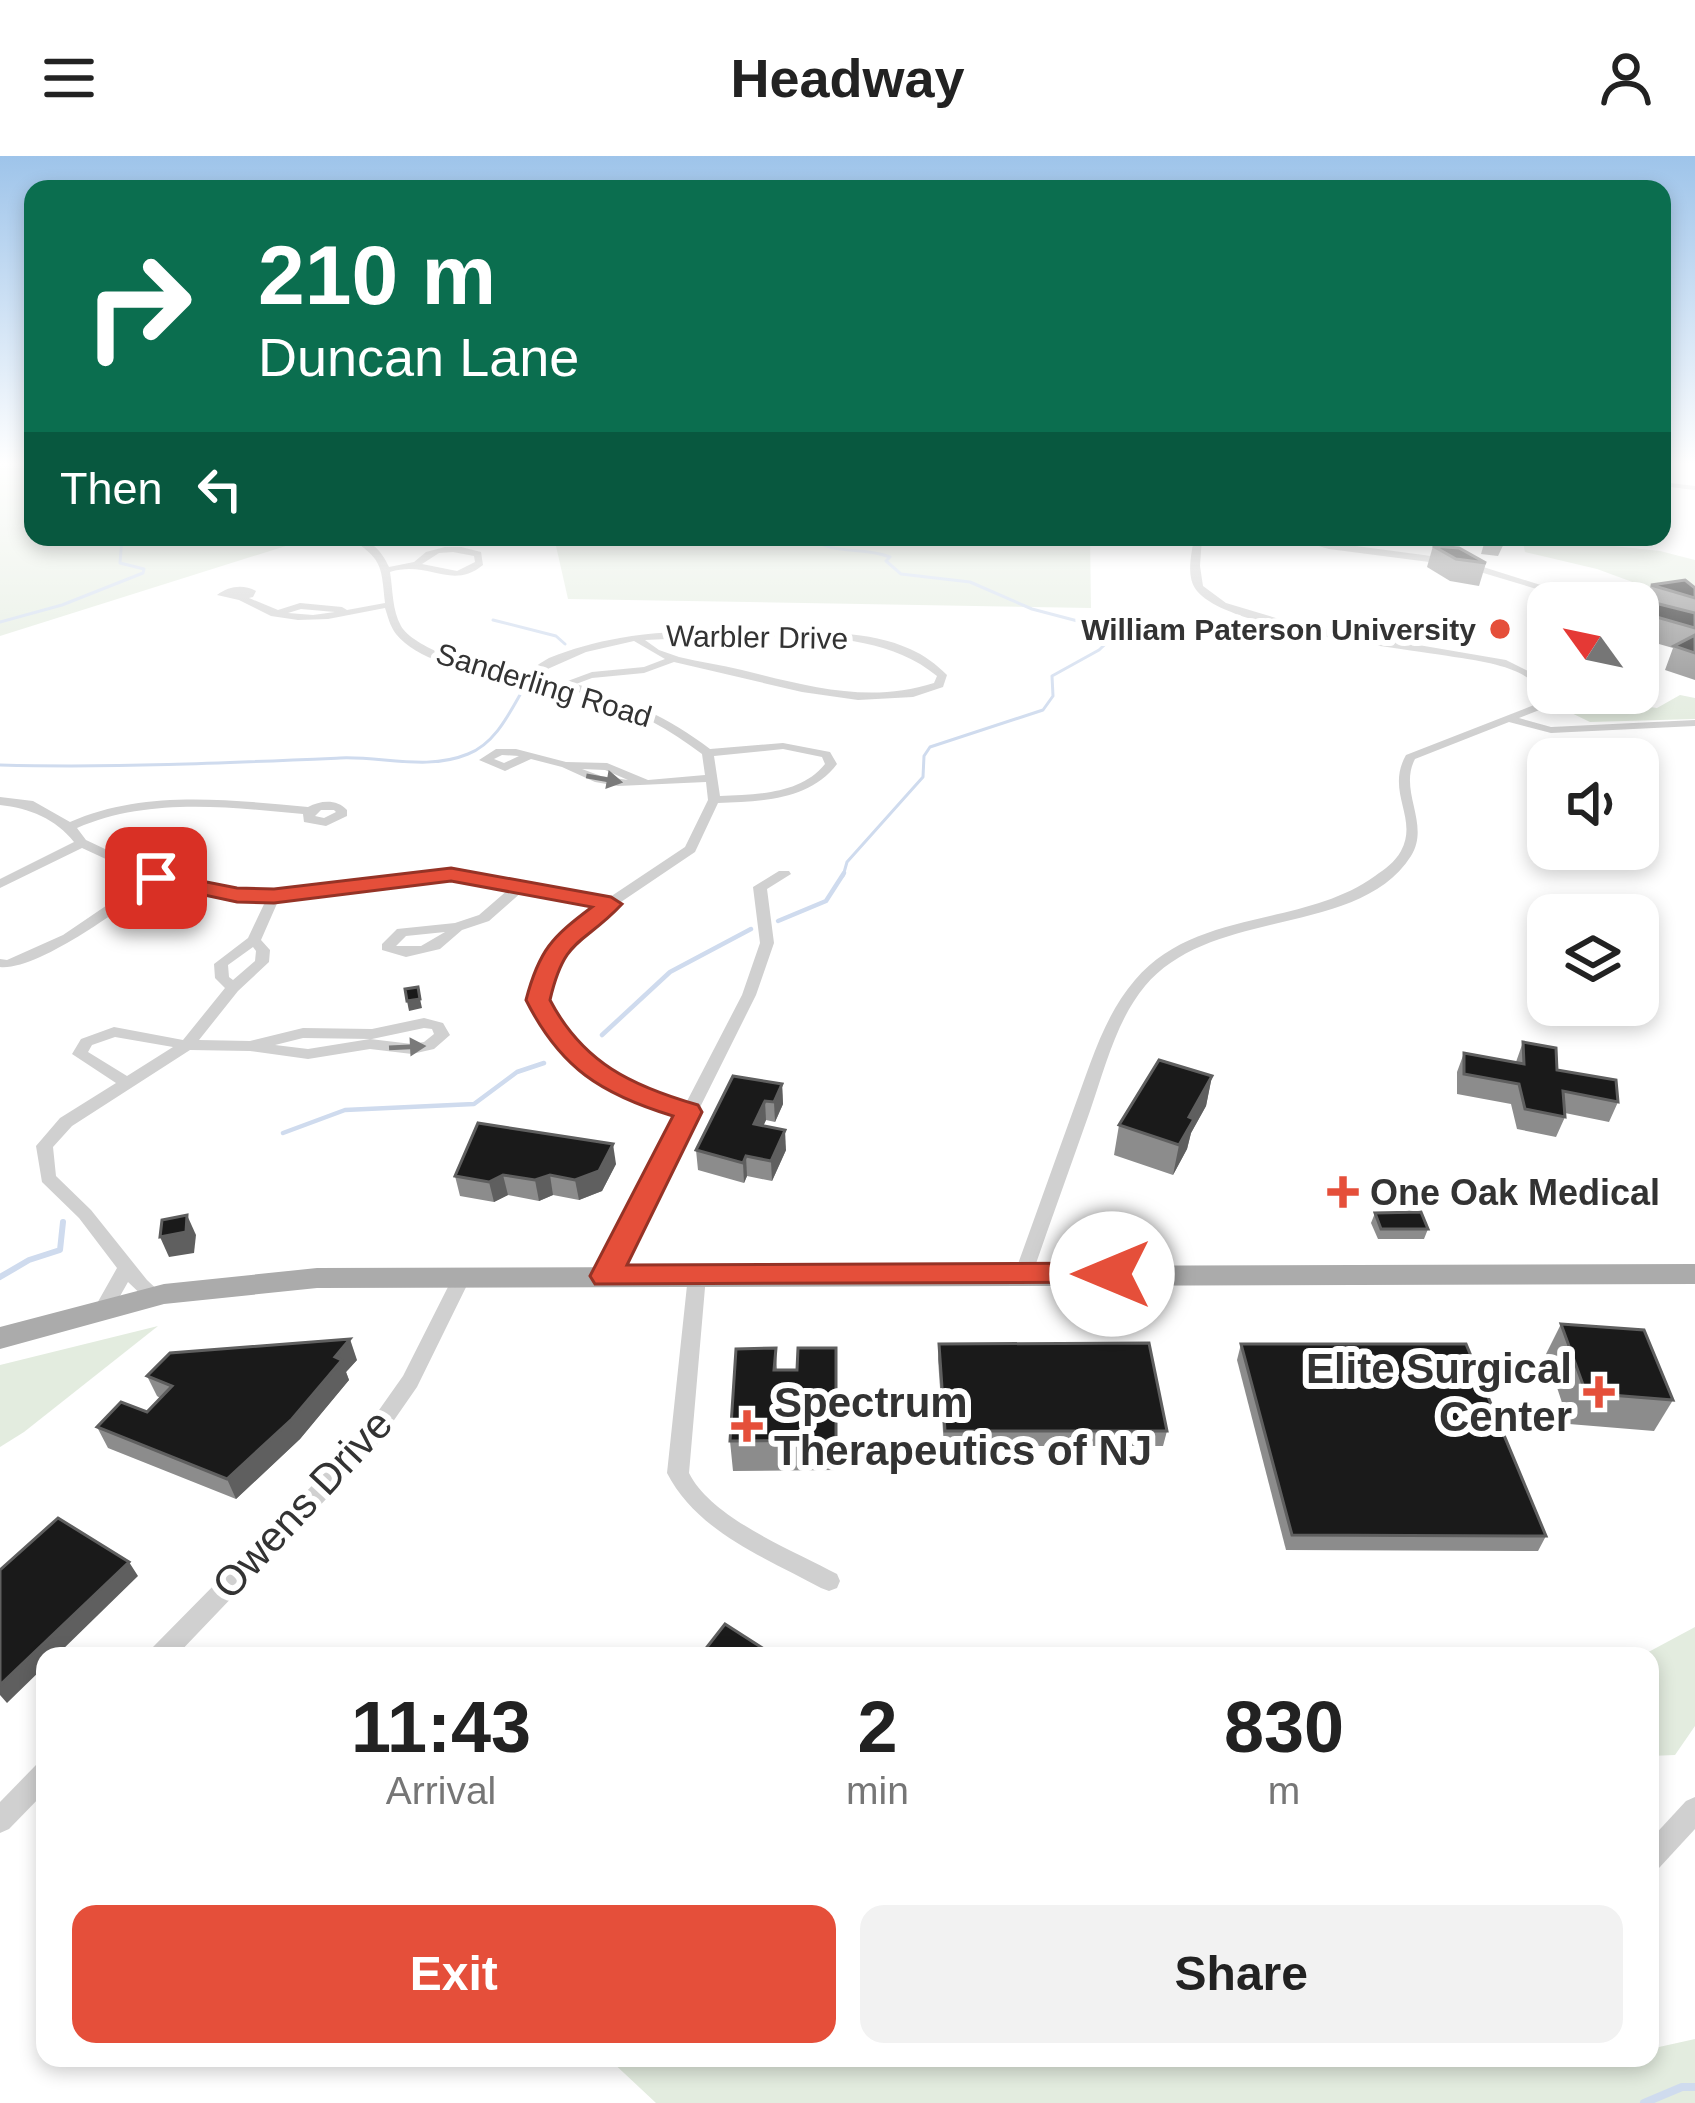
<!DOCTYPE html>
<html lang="en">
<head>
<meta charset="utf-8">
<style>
	:root { --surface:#fff; --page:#f2f2f2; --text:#222; --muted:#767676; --accent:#e54f3a }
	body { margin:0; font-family:Helvetica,sans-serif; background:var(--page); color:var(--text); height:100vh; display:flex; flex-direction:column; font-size:45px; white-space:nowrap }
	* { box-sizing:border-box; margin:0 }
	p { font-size:39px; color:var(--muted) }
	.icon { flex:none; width:66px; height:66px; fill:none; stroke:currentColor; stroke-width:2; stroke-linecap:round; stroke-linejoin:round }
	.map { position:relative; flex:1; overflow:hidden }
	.details { position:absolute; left:36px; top:1491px; width:1623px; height:420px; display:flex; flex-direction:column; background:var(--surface); border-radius:24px; box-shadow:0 6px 18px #0003 }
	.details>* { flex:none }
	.banner { position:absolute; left:24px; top:24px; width:1647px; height:366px; border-radius:24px; box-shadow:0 6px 18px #0003; background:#0b6e4f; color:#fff; overflow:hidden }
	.needle { width:78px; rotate:303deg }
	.buttons { position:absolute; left:1527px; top:426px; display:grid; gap:24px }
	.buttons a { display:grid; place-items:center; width:132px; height:132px; border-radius:24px; background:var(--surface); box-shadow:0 6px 18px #0003; font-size:60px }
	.pin { position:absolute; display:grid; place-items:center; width:102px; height:102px; color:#fff; margin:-51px; border-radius:24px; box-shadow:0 6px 18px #0006 }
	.me { position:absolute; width:132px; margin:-66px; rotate:270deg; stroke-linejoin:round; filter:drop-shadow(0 0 9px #0008) }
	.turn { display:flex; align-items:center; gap:42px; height:252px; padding:0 36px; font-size:54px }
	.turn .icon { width:156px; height:156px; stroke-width:2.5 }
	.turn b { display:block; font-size:84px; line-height:102px }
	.then { display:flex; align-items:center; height:114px; padding:0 36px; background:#0003; gap:24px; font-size:45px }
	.eta { display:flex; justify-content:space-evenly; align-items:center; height:204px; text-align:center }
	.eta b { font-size:72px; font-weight:600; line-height:84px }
	.action { display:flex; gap:24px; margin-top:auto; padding:24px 36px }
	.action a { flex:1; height:138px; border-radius:24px; background:var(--accent); color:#fff; font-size:48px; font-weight:600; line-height:138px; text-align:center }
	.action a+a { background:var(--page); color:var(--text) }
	header { display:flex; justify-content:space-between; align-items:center; height:156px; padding:0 36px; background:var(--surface); font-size:54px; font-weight:600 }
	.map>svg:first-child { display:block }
</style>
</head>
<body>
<header><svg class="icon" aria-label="menu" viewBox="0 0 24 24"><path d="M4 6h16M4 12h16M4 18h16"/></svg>Headway<svg class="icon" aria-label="person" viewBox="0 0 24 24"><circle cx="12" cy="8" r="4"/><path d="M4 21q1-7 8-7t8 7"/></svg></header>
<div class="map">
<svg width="1695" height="1947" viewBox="0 0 1695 1947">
	<rect width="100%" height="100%" fill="#fff"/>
	<g fill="#e3ecdf">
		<polygon points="0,308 33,308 33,381 314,381 0,480"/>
		<polygon points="554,381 1090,381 1091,452 568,443"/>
		<polygon points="1549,383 1660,395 1695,404 1695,449 1597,413 1525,396 1523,386"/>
		<polygon points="1561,538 1657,552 1680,539 1695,542 1695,563 1590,566 1559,551"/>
		<polygon points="158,1170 24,1276 0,1291 0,1209"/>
		<polygon points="1695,1471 1695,1570 1675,1599 1650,1600 1650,1500 1641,1500"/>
		<polygon points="1695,1883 1695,1947 656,1947 608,1902 1548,1902 1564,1911 1606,1902 1650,1902 1650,1893"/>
	</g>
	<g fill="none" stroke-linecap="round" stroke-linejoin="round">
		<g stroke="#cfdbee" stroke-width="3">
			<path d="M810 381C835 401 860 389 890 401L886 405 901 418 970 426 1032 453 1108 473 1114 480 1099 494 1052 520 1053 540 1043 554 930 591 924 600 923 621 847 706 843 720"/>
			<polyline points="493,464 556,480 565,488"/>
			<polyline points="0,466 62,449 143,417 144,413 120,407 122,381"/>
			<path d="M0 609C114 612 226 607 340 602 382 600 427 615 468 598 494 588 508 560 521 537"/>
		</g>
		<g stroke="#cfdbee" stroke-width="4.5">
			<polyline points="778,765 826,745 844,717"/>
			<polyline points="602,879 670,816 751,773"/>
			<polyline points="283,977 345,954 474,948 517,916 544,907"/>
		</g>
		<polyline stroke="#cfdbee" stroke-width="6" points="0,1121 29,1104 60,1094 63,1066"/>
		<polyline stroke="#cfdbee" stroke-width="8" points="1644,1947 1682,1931 1695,1931"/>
		<g fill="#d0d0d0" fill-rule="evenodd">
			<polygon points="1662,326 1695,330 1695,334 1662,330"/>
			<path d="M349 381C368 381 381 393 389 411L414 406 426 396 445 391H461L481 396 483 409C451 435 429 404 390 416 393 434 392 454 401 470 414 494 501 523 525 515 534 513 541 506 549 502 571 493 596 486 620 482 671 473 723 475 775 476 820 477 868 474 910 493 924 499 936 508 947 519L943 531 913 541 858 544 802 536 674 506 644 517 592 522 576 528C625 542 670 562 710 593L783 587 830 596 837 608C809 645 761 645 718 647L695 696 578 775 553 811 545 844C580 903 621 929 685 949L742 839 760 787 753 731 779 715H789L791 718 767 733 774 787 756 839 613 1126H599L597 1121 680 959C609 936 568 909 531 844 542 799 559 775 597 749L523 735 489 765 462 774 440 793 406 801 382 794V788L397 773 455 767 479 759 509 733 451 722 279 743 261 784 270 794 269 806 238 835 199 884 250 885 303 872 372 873 424 862 443 867 450 879 434 893 412 898 370 893 308 903 250 895 190 894 72 970 53 991 56 1020 91 1054 147 1124 164 1140 162 1145H148L128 1126 111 1156 104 1158 97 1156 95 1151 117 1112 79 1062 42 1026 36 990 60 962 116 927 72 898 81 883 114 871 183 884 225 832 215 822 214 808 248 782 266 744 237 743 158 726C125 749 39 815 0 811V803L7 804 63 779 147 722 82 692 0 732V723L74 686C56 663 29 652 0 649V641L33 645 70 666C145 633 229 644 308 651 321 644 337 643 347 654V660L326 670 304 666 303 658C228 651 148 641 77 672L86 684 160 719 237 735 274 736 451 714 517 726 522 725 528 729 607 743 685 691 708 644 706 626 618 630 595 626 562 611 531 603 505 615 479 604 496 593H516L566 606 607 607 648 624 705 619 702 598C670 574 635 554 597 541 544 524 430 521 396 478 390 470 388 461 385 452L328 463 298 464 271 460 239 444 217 439C229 430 243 428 256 435L253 441 249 442 278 454 300 447 342 451 347 454 385 447C381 407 382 404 349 381ZM453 396 474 400 475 406 457 415 422 408 439 397ZM301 453 335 456 313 459 288 457ZM710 481C783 482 877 470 937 520L934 527C869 548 807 530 742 514 721 509 700 506 679 501L659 494 645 484ZM634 485 665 503 644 511 592 516 565 526 534 519 586 496ZM783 593 822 601 825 608C800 639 756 638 720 640L714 600ZM502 599 519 600 504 607 494 603ZM582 613 605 614 628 624 601 620ZM321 654H334L336 656 324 662 315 660ZM445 776 421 790H396L406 780ZM253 791 256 795 255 805 233 824 229 821 228 809ZM424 872 432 873 434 878 424 886 412 888 370 883 308 893 275 889 303 882 372 883ZM115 881 173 891 127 920 88 896 92 889Z"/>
			<path d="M1194 381H1202L1200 410 1203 430 1226 447 1296 468 1506 504 1540 521 1550 543 1542 553 1519 562 1551 571 1695 564V570L1551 577 1509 566 1415 603C1398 635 1431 668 1411 700 1359 782 1212 750 1145 830 1116 865 1105 912 1090 955 1071 1009 1051 1064 1032 1119L1030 1124H1016L1014 1119C1034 1064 1053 1010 1073 955 1090 910 1103 861 1135 824 1196 752 1303 772 1375 720 1385 713 1395 706 1401 695 1419 662 1385 636 1406 599L1534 549 1539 543C1537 537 1536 530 1532 526 1518 510 1475 504 1454 501 1401 492 1229 474 1197 435 1185 420 1192 398 1194 381Z"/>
			<polygon points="1288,381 1461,404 1598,447 1583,447 1460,410 1329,393"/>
			<path d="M697 1113 704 1115 706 1120 689 1317C712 1363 793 1394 837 1418L840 1425 837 1432 829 1435 821 1432C766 1402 697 1376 667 1317L688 1120 690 1115Z"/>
			<polygon points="462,1114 469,1116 471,1121 417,1231 374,1293 176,1500 148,1500 152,1492 360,1281 403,1220 453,1121 455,1116"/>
			<polygon points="45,1606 45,1636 9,1673 0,1677 0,1646 36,1609"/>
			<polygon points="1695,1641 1695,1673 1659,1712 1650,1716 1650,1684 1686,1645"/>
		</g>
		<polygon fill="#ababab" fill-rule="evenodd" points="1695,1108 1695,1128 317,1132 164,1148 0,1193 0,1171 164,1128 317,1112"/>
	</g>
	<g fill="#8c8c8c">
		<polygon points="1486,381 1507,381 1498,400 1481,398"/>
		<polygon points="1433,390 1486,407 1479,430 1450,425 1427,411"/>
		<polygon points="1651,429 1695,432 1695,524 1665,514 1673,492 1638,482 1638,459 1645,452 1642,451"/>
		<polygon points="1523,886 1557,914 1618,946 1609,966 1565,957 1565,961 1556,981 1517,973 1511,948 1457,938 1457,916 1464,897 1516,906"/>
		<polygon points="1212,920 1206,950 1191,977 1187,993 1173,1019 1114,999 1119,969"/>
		<polygon points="782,928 783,948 775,966 766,964 763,970 786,994 772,1025 747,1020 744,1027 698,1014 696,994"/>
		<polygon points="616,1008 602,1035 579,1044 553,1039 539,1045 508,1039 494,1046 460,1040 455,1020"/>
		<polygon points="1375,1057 1428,1073 1424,1083 1378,1083 1371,1067"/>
		<polygon points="1561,1168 1673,1244 1654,1275 1569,1268 1546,1198"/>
		<polygon points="939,1188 1167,1275 1163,1290 944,1290 938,1203"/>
		<polygon points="1241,1188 1546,1380 1538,1395 1286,1394 1237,1204"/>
		<polygon points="776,1192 777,1214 797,1214 836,1192 837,1314 733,1315 730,1285"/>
		<polygon points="357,1204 346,1216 349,1224 300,1283 236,1343 108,1292 97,1271 147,1256 160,1242 157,1240 147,1220"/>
	</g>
	<g fill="#5f5f5f">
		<polygon points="420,843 422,852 409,855 407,845"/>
		<polygon points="1212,920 1206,950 1191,977 1187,993 1173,1019 1179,989 1189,961"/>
		<polygon points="782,928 783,948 775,966 774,946"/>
		<polygon points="765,945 766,964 755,988 754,968"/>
		<polygon points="785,974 786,994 772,1025 771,1005"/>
		<polygon points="613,988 616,1008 602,1035 579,1044 575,1024"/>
		<polygon points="746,1000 747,1020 744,1027 743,1007"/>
		<polygon points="503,1019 508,1039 494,1046 489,1026"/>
		<polygon points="550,1019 553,1039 539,1045 535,1024"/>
		<polygon points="187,1059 196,1079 194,1097 169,1101 160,1081"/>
		<polygon points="350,1183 357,1204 346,1216 349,1224 300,1283 236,1343 227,1323"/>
		<polygon points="129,1406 138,1420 56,1500 45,1500 45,1510 7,1547 0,1539 0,1529"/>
	</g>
	<g fill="#1a1a1a" stroke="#5f5f5f" stroke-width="3">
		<polygon points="1433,390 1459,392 1486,407 1456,403"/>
		<polygon points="1685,424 1695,432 1695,442 1651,429"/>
		<polygon points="1655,447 1695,457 1695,472 1639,456"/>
		<polygon points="1695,479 1695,497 1674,490"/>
		<polygon points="418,831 420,843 407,845 405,833"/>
		<polygon points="1523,886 1556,892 1557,914 1616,924 1618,946 1563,935 1565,961 1525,953 1519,928 1464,918 1464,897 1524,908"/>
		<polygon points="1159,904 1212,920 1189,961 1194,963 1179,989 1119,969"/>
		<polygon points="733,920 782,928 774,946 765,945 754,968 785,974 771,1005 746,1000 743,1007 696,994"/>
		<polygon points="478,967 613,988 599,1015 575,1024 550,1019 535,1024 503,1019 489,1026 455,1020"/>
		<polygon points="1421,1056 1428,1073 1381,1073 1375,1057"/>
		<polygon points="187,1059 186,1076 160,1081 162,1064"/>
		<polygon points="1561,1168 1644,1174 1673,1244 1586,1237"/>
		<polygon points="350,1183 335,1201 342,1204 292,1263 227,1323 97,1271 121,1246 147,1256 172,1230 147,1220 170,1197"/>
		<polygon points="1149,1187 1167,1275 945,1275 939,1188"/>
		<polygon points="1241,1188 1466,1188 1546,1380 1292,1379"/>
		<polygon points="776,1192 774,1214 797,1214 798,1192 836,1192 836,1284 730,1285 736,1193"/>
		<polygon points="58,1362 129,1406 0,1529 0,1414"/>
		<polygon points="725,1468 764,1493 759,1500 700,1500"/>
	</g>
	<defs><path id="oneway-solid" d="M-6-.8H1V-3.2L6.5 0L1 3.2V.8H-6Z" transform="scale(3)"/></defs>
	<g fill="#7a7a7a">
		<use href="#oneway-solid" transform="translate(604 623) rotate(10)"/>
		<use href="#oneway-solid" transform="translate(407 891) rotate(-3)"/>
	</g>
	<linearGradient id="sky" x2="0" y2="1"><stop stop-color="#9ec4ea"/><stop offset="0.53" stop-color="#fff"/><stop offset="1" stop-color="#fff" stop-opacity="0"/></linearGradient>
	<rect width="1695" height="580" fill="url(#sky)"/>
	<path fill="#e54f3a" stroke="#953326" stroke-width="3" d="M451 712 611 741 622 748C583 790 565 779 550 844 583 907 632 930 698 949L702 956 627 1109 1112 1107 1123 1111 1127 1118 1123 1126 595 1128 590 1120 673 960C601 938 560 912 526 844 539 794 552 781 592 751L451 725 274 747 237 746 148 727 145 722 156 716 237 732 274 733Z"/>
	<g fill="#e54f3a" stroke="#fff" stroke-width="4.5">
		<circle cx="1500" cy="473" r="12"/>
		<path d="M1337 1018h12v12h12v12h-12v12h-12v-12h-12v-12h12z"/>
		<path d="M1593 1218h12v12h12v12h-12v12h-12v-12h-12v-12h12z"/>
		<path d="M741 1252h12v12h12v12h-12v12h-12v-12h-12v-12h12z"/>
	</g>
	<g text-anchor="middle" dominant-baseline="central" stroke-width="12" stroke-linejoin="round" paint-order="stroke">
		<g font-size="30" font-weight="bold" fill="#333" stroke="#fff" text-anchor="end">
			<text x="1476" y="473">William Paterson University</text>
		</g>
		<g font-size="30" fill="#333" stroke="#fff">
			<text transform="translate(757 481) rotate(1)">Warbler Drive</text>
			<text transform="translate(544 529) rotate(17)">Sanderling Road</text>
		</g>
		<g font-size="36" font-weight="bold" fill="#333" stroke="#fff" text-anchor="start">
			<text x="1370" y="1036">One Oak Medical</text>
		</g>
		<g font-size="42" font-weight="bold" fill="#333" stroke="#fff" text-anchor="end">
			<text x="1572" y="1212">Elite Surgical<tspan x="1572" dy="48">Center</tspan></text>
			<text x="774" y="1246" text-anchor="start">Spectrum<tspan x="774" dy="48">Therapeutics of NJ</tspan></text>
		</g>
		<g font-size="42" fill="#333" stroke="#fff">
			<text transform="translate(302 1348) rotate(-47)">Owens Drive</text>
		</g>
	</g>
</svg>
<div class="buttons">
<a><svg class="needle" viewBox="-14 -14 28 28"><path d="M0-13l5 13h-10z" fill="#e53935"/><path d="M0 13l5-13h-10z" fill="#767676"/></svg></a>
<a><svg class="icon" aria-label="sound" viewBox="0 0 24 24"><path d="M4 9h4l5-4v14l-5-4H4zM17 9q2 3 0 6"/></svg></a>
<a><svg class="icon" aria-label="layers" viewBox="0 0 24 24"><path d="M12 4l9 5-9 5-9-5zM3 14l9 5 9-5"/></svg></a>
</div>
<div class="pin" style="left:156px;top:722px;background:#d93025"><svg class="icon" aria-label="arrive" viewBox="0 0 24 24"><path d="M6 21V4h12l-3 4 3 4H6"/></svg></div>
<svg class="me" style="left:1112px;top:1118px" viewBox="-20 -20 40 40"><circle r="19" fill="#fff"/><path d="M0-13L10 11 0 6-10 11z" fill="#e54f3a"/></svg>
<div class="banner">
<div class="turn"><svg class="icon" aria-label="right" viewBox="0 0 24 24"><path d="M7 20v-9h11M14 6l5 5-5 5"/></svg><div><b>210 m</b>Duncan Lane</div></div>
<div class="then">Then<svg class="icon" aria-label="left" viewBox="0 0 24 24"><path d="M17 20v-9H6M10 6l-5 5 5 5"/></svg></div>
</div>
<section class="details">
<div class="eta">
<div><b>11:43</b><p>Arrival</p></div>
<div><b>2</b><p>min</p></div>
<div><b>830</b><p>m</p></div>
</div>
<div class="action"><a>Exit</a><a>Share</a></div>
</section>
</div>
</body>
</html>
